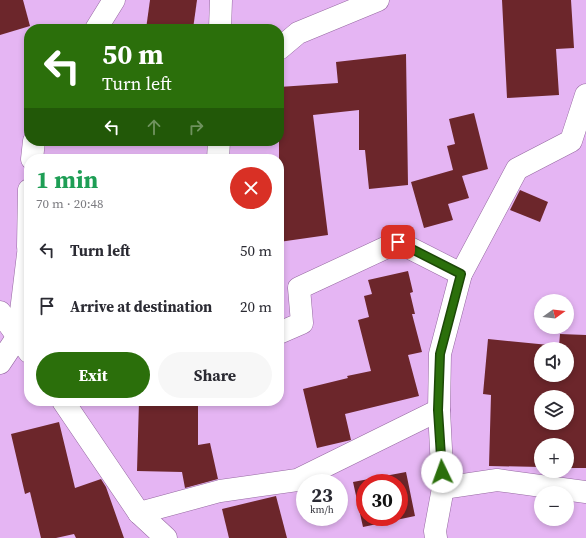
<!DOCTYPE html>
<html lang="en">
<head>
<meta charset="utf-8">
<style>
	:root { --surface:#fff; --page:#f7f7f7; --text:#2b2b33; --muted:#7c7c81; --accent:#2b6f0b }
	body { margin:0; font-family:"Source Serif 4",serif; background:var(--page); color:var(--text); height:100vh; display:flex; flex-direction:column; font-size:15px; white-space:nowrap }
	* { box-sizing:border-box; margin:0 }
	p { font-size:13px; color:var(--muted) }
	.icon { flex:none; width:22px; height:22px; fill:none; stroke:currentColor; stroke-width:2; stroke-linecap:round; stroke-linejoin:round }
	.map { position:relative; flex:1; overflow:hidden }
	.side { position:absolute; left:24px; top:154px; width:260px; height:252px; display:flex; flex-direction:column; background:var(--surface); border-radius:16px; box-shadow:0 2px 6px #0003 }
	.side>* { flex:none }
	.top-card { position:absolute; left:24px; top:24px; width:260px; height:122px; border-radius:16px; box-shadow:0 2px 6px #0003; background:#2b6f0b; color:#fff; overflow:hidden }
	.needle { width:26px; rotate:75deg }
	.fabs { position:absolute; left:534px; top:294px; display:grid; gap:8px }
	.fabs a { display:grid; place-items:center; width:40px; height:40px; border-radius:50%; background:var(--surface); box-shadow:0 2px 6px #0003; font-size:20px }
	.speed { position:absolute; left:296px; top:474px; display:flex; gap:8px; font-size:20px; font-weight:700; text-align:center }
	.speed>* { display:grid; place-content:center; width:52px; height:52px; border-radius:50%; background:var(--surface); box-shadow:0 2px 6px #0003; line-height:1 }
	.speed small { font-size:10px; font-weight:400 }
	.speed .limit { border:6px solid #d22; background:#fff; color:#111 }
	.pin { position:absolute; display:grid; place-items:center; width:34px; height:34px; color:#fff; margin:-17px; border-radius:8px; box-shadow:0 2px 6px #0006 }
	.me { position:absolute; width:44px; margin:-22px; rotate:357deg; stroke-linejoin:round; filter:drop-shadow(0 0 3px #0008) }
	.turn { display:flex; align-items:center; gap:14px; height:84px; padding:0 12px; font-size:18px }
	.turn .icon { width:52px; height:52px; stroke-width:2.5 }
	.turn b { display:block; font-size:28px; line-height:34px }
	.lanes { display:flex; align-items:center; height:38px; padding:0 12px; background:#0003; justify-content:center; gap:20px; direction:ltr }
	.lanes .off { opacity:.35 }
	.round { display:grid; place-items:center; flex:none; width:42px; height:42px; border-radius:21px; background:var(--page) }
	.overview { display:flex; align-items:center; justify-content:space-between; height:68px; padding:0 12px }
	h1 { font-size:24px; font-weight:700; line-height:30px; color:#1e9e55 }
	.cta { display:flex; gap:8px; margin-top:auto; padding:8px 12px }
	.cta a { flex:1; height:46px; border-radius:24px; background:var(--accent); color:#fff; font-size:16px; font-weight:700; line-height:46px; text-align:center }
	.cta a+a { background:var(--page); color:var(--text) }
	ul { padding:0; list-style:none }
	li { display:flex; align-items:center; gap:12px; height:56px; padding:0 12px }
	li div { flex:1 }
	li b { display:block; font-size:15px }
	li em { font-style:normal }
	.map>svg:first-child { display:block }
</style>
</head>
<body>
<div class="map">
<svg width="586" height="538" viewBox="0 0 586 538">
	<rect width="100%" height="100%" fill="#e5b5f3"/>
	<g fill="#6c262b" fill-rule="evenodd">
		<polygon points="0,0 23,0 30,26 0,35"/>
		<polygon points="150,0 197,0 193,29 146,29"/>
		<polygon points="502,0 571,0 574,48 556,49 559,95 507,98"/>
		<polygon points="406,54 408,185 369,189 365,150 359,150 359,110 313,115 328,235 279,242 279,87 338,83 336,62"/>
		<polygon points="474,113 488,169 462,176 469,198 448,204 453,220 424,228 411,182 453,170 447,146 455,144 449,119"/>
		<polygon points="520,190 548,202 540,222 510,210"/>
		<polygon points="408,271 413,292 410,293 415,314 412,314 422,352 408,355 419,396 345,414 351,440 317,448 303,389 348,378 347,376 371,371 358,320 369,317 364,296 372,294 368,280"/>
		<path d="M560 334 586 335V468H567V445H541V467L489 466 491 395 483 394 488 339 559 346ZM541 349H567V375H541ZM541 397H567V423H541Z"/>
		<polygon points="139,401 198,401 198,445 210,443 218,479 185,488 182,472 137,471"/>
		<polygon points="59,422 75,488 101,479 106,487 124,538 76,538 74,534 56,538 41,538 30,492 25,494 11,434"/>
		<path d="M406 472 415 516 363 527 353 482ZM365 483H399V517H365Z"/>
		<polygon points="276,496 287,538 229,538 222,509"/>
	</g>
	<g fill="none" stroke-linecap="round" stroke-linejoin="round">
		<defs>
			<g id="minor">
				<polyline points="96,29 114,0"/>
				<polyline points="220,29 221,0"/>
				<polyline points="279,49 298,33 378,0"/>
				<polyline points="32,159 34,141"/>
				<polyline points="218,159 219,141"/>
				<polyline points="28,247 29,190"/>
				<polyline points="0,312 29,352"/>
				<polyline points="279,333 302,323 299,288 398,242 461,274"/>
				<polyline points="0,363 18,336 29,246"/>
				<polyline points="63,401 139,513 166,538"/>
				<polyline points="443,488 497,480 586,492"/>
				<polyline points="139,513 220,491 297,480 439,410"/>
				<polyline points="436,538 435,531 443,488 439,410 440,354 461,274 517,169 571,141 586,95"/>
			</g>
		</defs>
		<use href="#minor" stroke="#9568a1" stroke-width="23"/>
		<use href="#minor" stroke="#fff" stroke-width="22"/>
	</g>
	<g fill="none" stroke-linecap="round" stroke-linejoin="round">
		<defs>
			<polyline id="route" points="398,242 461,274 440,354 438,410 442,472"/>
		</defs>
		<use href="#route" stroke="#1c4807" stroke-width="10"/>
		<use href="#route" stroke="#2b6f0b" stroke-width="7"/>
	</g>
</svg>
<div class="fabs">
<a><svg class="needle" viewBox="-14 -14 28 28"><path d="M0-13l5 13h-10z" fill="#e53935"/><path d="M0 13l5-13h-10z" fill="#7c7c81"/></svg></a>
<a><svg class="icon" aria-label="sound" viewBox="0 0 24 24"><path d="M4 9h4l5-4v14l-5-4H4zM17 9q2 3 0 6"/></svg></a>
<a><svg class="icon" aria-label="layers" viewBox="0 0 24 24"><path d="M12 4l9 5-9 5-9-5zM3 14l9 5 9-5"/></svg></a>
<a>+</a>
<a>−</a>
</div>
<div class="speed"><div>23<small>km/h</small></div><div class="limit">30</div></div>
<div class="pin" style="left:398px;top:242px;background:#d93025"><svg class="icon" aria-label="arrive" viewBox="0 0 24 24"><path d="M6 21V4h12l-3 4 3 4H6"/></svg></div>
<svg class="me" style="left:442px;top:472px" viewBox="-20 -20 40 40"><circle r="19" fill="#fff"/><path d="M0-13L10 11 0 6-10 11z" fill="#2b6f0b"/></svg>
<div class="top-card">
<div class="turn"><svg class="icon" aria-label="left" viewBox="0 0 24 24"><path d="M17 20v-9H6M10 6l-5 5 5 5"/></svg><div><b>50 m</b>Turn left</div></div>
<div class="lanes"><svg class="icon" aria-label="left" viewBox="0 0 24 24"><path d="M17 20v-9H6M10 6l-5 5 5 5"/></svg><svg class="icon off" aria-label="ahead" viewBox="0 0 24 24"><path d="M12 20V5M6 11l6-6 6 6"/></svg><svg class="icon off" aria-label="right" viewBox="0 0 24 24"><path d="M7 20v-9h11M14 6l5 5-5 5"/></svg></div>
</div>
<section class="side">
<div class="overview"><div><h1>1 min</h1><p>70 m · 20:48</p></div><a class="round" style="background:#d93025;color:#fff"><svg class="icon" aria-label="close" viewBox="0 0 24 24"><path d="M6 6l12 12M18 6L6 18"/></svg></a></div>
<ul>
<li><svg class="icon" aria-label="left" viewBox="0 0 24 24"><path d="M17 20v-9H6M10 6l-5 5 5 5"/></svg><div><b>Turn left</b></div><em>50 m</em></li>
<li><svg class="icon" aria-label="arrive" viewBox="0 0 24 24"><path d="M6 21V4h12l-3 4 3 4H6"/></svg><div><b>Arrive at destination</b></div><em>20 m</em></li>
</ul>
<div class="cta"><a>Exit</a><a>Share</a></div>
</section>
</div>
</body>
</html>
